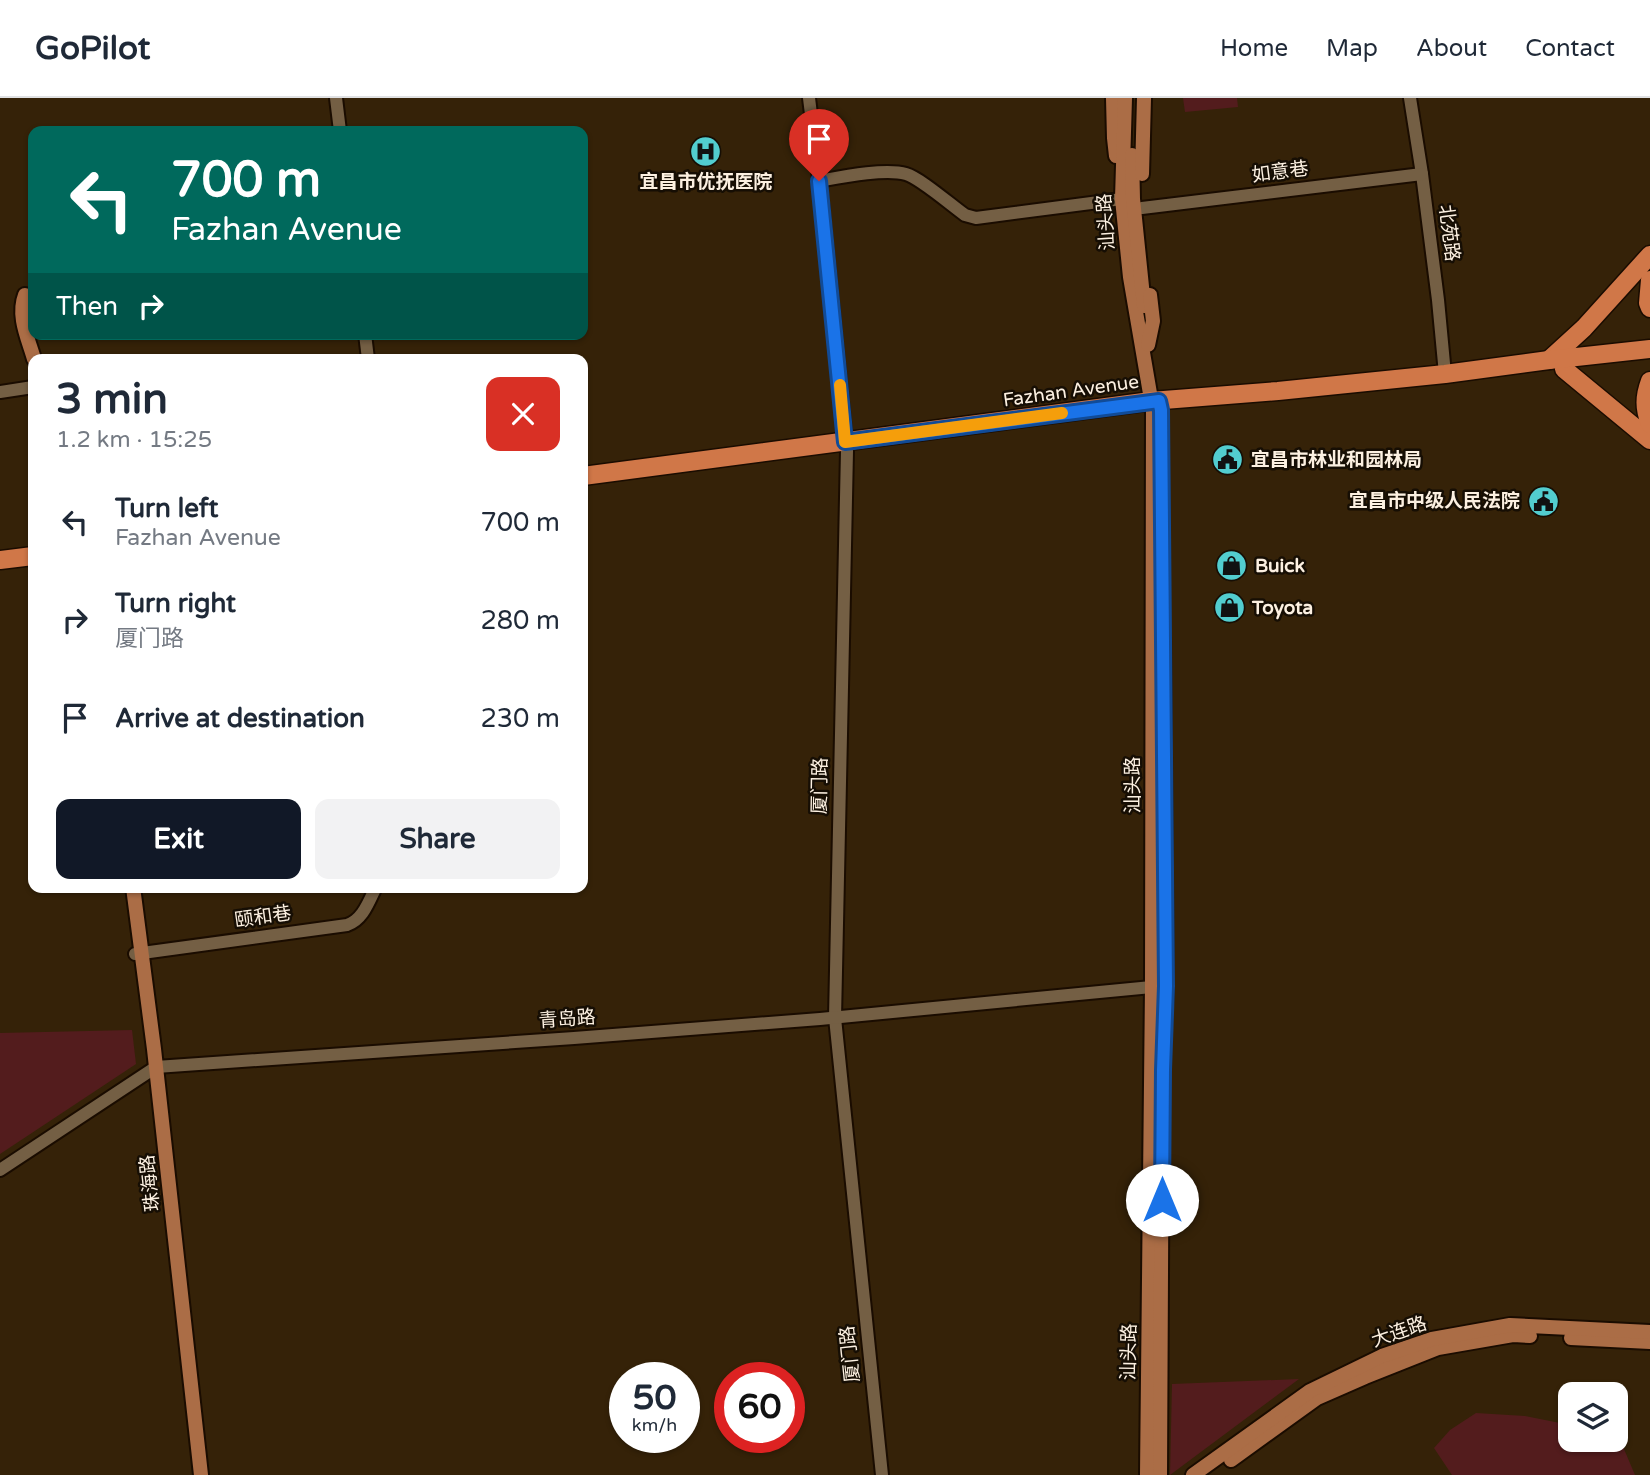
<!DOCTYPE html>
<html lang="en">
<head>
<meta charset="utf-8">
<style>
	:root { --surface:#fff; --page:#f2f2f3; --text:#1f2937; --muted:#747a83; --line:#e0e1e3; --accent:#111827 }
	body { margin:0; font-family:"Varela Round","Noto Sans SC",sans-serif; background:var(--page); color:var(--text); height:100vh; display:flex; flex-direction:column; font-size:26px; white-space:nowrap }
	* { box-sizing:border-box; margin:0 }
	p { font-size:23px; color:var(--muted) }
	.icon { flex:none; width:38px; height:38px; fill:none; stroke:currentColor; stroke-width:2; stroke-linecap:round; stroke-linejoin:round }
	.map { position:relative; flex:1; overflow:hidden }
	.side { position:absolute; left:28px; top:256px; width:560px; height:539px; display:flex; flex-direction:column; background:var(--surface); border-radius:14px; box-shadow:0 2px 5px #0004 }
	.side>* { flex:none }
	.banner { position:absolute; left:28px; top:28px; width:560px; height:214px; border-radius:14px; box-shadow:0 2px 5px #0004; background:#00695c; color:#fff; overflow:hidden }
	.tools { position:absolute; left:1558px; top:1284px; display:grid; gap:14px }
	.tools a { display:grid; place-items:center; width:70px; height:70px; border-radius:14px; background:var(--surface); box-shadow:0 2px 5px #0004; font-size:35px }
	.speed { position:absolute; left:609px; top:1264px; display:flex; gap:14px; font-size:35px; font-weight:700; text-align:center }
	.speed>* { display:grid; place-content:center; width:91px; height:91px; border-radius:50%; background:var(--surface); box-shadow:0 2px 5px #0004; line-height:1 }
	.speed small { font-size:18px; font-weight:400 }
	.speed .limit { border:10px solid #d22; background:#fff; color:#111 }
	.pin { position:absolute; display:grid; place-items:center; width:60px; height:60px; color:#fff; margin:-72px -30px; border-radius:50% 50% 50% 0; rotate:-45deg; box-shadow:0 0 7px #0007 }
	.pin .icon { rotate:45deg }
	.me { position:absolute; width:77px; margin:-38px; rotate:0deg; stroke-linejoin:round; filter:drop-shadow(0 0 5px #0008) }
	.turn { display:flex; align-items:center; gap:24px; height:147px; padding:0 28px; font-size:32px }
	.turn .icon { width:91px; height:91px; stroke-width:2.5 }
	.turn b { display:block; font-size:49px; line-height:60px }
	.then { display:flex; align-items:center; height:66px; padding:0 28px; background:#0003; gap:14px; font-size:26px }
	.round { display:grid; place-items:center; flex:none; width:74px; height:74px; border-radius:14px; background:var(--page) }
	.summary { display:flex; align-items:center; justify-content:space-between; height:119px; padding:0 28px }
	h1 { font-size:42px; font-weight:800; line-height:52px }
	.action { display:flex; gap:14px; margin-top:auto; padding:14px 28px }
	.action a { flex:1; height:80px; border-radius:14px; background:var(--accent); color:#fff; font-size:28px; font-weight:800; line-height:80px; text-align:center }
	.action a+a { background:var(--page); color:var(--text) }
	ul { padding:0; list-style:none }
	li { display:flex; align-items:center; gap:21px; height:98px; padding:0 28px }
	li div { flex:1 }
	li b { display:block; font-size:26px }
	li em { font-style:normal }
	header { display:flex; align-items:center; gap:42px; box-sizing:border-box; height:98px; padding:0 35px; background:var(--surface); border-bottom:2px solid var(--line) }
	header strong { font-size:33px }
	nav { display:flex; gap:38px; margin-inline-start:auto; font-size:24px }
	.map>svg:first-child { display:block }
</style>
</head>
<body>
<header>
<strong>GoPilot</strong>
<nav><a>Home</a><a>Map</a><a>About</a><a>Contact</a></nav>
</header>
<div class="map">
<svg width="1650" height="1377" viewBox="0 0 1650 1377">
	<rect width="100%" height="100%" fill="#352208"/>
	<g fill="#531c1d">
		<polygon points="1183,0 1237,0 1238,9 1185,14"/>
		<polygon points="132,932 136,966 0,1056 0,935"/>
		<polygon points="1299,1281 1170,1377 1172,1286"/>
		<polygon points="1476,1315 1525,1318 1570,1327 1570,1342 1615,1341 1621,1344 1635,1377 1452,1377 1434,1350 1450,1332"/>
	</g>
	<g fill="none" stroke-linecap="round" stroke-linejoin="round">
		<defs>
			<g id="minor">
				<polyline points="336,0 340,33"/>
				<polyline points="809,0 822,105 847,353 835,920 882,1377"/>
				<polyline points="1410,0 1422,76 1438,202 1445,276"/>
				<path d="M819 83C841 79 885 70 906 76 920 80 951 107 965 117L976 120 1122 101"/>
				<polyline points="1142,110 1422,76"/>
				<polyline points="365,236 368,261"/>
				<polyline points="0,294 33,289"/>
				<path d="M135 856 347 827C363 822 369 803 376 789"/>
				<polyline points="0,1072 156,969 574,940 820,921 1162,888"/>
			</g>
			<g id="major">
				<polyline points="1113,0 1114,40 1116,58"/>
				<polyline points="1125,0 1122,101 1130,179 1153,313 1152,889 1147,1377"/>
				<polyline points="1132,57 1133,101 1144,208"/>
				<polyline points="1142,76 1144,0"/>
				<path d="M25 197C17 218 28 240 34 261"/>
				<polyline points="1148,247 1153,223 1150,197"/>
				<polyline points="133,789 154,951 201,1377"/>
				<polyline points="1571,1240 1650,1244"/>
				<polyline points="1231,1362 1317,1300 1365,1279 1438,1250 1513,1237 1530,1238"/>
				<polyline points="1160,1377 1162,972 1166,888 1163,538"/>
				<polyline points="1193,1377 1310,1293 1382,1258 1432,1241 1510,1227 1650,1234"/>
			</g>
			<g id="highway">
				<polyline points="1650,182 1648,205 1650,210"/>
				<polyline points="1549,262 1584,230 1650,157"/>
				<polyline points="1564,271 1650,342"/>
				<path d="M1650 283C1644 299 1644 310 1650 326"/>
				<polyline points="583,378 1151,303 1278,293 1445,276 1549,262 1650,251"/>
				<polyline points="0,462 33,458"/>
			</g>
		</defs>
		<use href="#minor" stroke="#1a0c00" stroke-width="16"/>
		<use href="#major" stroke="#1a0c00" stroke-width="18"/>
		<use href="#highway" stroke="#1a0c00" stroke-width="21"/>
		<use href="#minor" stroke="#745f44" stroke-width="12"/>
		<use href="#major" stroke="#ab6d46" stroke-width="14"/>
		<use href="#highway" stroke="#d07748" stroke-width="18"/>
	</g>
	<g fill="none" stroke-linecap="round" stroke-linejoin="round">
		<defs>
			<polyline id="route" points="819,83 845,344 1159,303 1161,312 1166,888 1163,972 1162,1102"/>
		</defs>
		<use href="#route" stroke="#114b97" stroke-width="18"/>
		<use href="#route" stroke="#1a73e8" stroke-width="12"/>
		<polyline stroke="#f59e0b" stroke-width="12" points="840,287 845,344 1062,315"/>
	</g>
	<defs>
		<symbol id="hospital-disc" viewBox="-11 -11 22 22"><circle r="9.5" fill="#52cdcf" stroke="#160e04"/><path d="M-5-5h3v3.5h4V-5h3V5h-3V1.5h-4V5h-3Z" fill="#111"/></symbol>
		<symbol id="civic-disc" viewBox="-11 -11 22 22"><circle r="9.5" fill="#52cdcf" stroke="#160e04"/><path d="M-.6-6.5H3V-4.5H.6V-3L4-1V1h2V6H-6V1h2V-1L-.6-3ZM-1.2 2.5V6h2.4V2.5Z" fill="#111"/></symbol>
		<symbol id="shop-disc" viewBox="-11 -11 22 22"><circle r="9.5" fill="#52cdcf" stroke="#160e04"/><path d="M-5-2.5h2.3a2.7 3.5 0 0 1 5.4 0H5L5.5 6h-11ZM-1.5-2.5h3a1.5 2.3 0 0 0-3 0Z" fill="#111"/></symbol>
	</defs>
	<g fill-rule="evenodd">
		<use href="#hospital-disc" x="688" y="36" width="35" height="35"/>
		<use href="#civic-disc" x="1210" y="344" width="35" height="35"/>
		<use href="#civic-disc" x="1526" y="386" width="35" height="35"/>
		<use href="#shop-disc" x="1214" y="450" width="35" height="35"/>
		<use href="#shop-disc" x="1212" y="492" width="35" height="35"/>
	</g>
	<g text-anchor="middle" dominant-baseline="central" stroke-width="5" stroke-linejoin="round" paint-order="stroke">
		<g font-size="19" fill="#fcf0e1" stroke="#160e04">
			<text transform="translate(1280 74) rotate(-7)">如意巷</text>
			<text transform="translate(1106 124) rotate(-94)">汕头路</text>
			<text transform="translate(1449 135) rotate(83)">北苑路</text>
			<text transform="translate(1071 293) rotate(-8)">Fazhan Avenue</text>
			<text transform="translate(1133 687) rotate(-90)">汕头路</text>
			<text transform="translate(820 688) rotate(-89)">厦门路</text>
			<text transform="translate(263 819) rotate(-8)">颐和巷</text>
			<text transform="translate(567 921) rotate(-4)">青岛路</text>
			<text transform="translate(150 1085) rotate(-96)">珠海路</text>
			<text transform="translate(1399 1234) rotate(-19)">大连路</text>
			<text transform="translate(1129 1254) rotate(-89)">汕头路</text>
			<text transform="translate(850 1256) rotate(-96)">厦门路</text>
		</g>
		<g font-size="19" font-weight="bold" fill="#fcf0e1" stroke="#160e04" text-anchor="start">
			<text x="706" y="84" text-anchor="middle">宜昌市优抚医院</text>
			<text x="1251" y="362">宜昌市林业和园林局</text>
			<text x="1520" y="403" text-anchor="end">宜昌市中级人民法院</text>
			<text x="1255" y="468">Buick</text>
			<text x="1252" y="510">Toyota</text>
		</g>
	</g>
</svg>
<div class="tools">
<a><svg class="icon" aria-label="layers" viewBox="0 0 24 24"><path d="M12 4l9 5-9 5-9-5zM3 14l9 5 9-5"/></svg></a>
</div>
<div class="speed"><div>50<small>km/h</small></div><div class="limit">60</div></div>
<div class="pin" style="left:819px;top:83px;background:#d93025"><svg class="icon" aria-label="arrive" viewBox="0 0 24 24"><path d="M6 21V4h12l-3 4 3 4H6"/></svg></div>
<svg class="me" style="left:1162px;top:1102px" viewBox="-20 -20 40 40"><circle r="19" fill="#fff"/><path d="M0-13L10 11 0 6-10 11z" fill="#1a73e8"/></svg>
<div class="banner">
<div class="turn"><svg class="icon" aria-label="left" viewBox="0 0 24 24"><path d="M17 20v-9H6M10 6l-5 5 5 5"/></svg><div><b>700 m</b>Fazhan Avenue</div></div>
<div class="then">Then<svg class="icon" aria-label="right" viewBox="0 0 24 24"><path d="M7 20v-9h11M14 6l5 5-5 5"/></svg></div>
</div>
<section class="side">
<div class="summary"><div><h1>3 min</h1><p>1.2 km · 15:25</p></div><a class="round" style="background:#d93025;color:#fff"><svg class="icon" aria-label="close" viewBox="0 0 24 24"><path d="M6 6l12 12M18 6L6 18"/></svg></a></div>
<ul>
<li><svg class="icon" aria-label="left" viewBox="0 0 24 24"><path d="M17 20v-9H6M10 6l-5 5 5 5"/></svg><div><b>Turn left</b><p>Fazhan Avenue</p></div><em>700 m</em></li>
<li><svg class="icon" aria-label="right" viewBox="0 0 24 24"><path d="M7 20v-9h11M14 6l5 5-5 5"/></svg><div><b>Turn right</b><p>厦门路</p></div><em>280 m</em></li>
<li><svg class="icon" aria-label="arrive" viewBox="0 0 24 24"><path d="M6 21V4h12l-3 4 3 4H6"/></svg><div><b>Arrive at destination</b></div><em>230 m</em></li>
</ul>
<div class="action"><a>Exit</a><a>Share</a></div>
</section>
</div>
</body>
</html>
